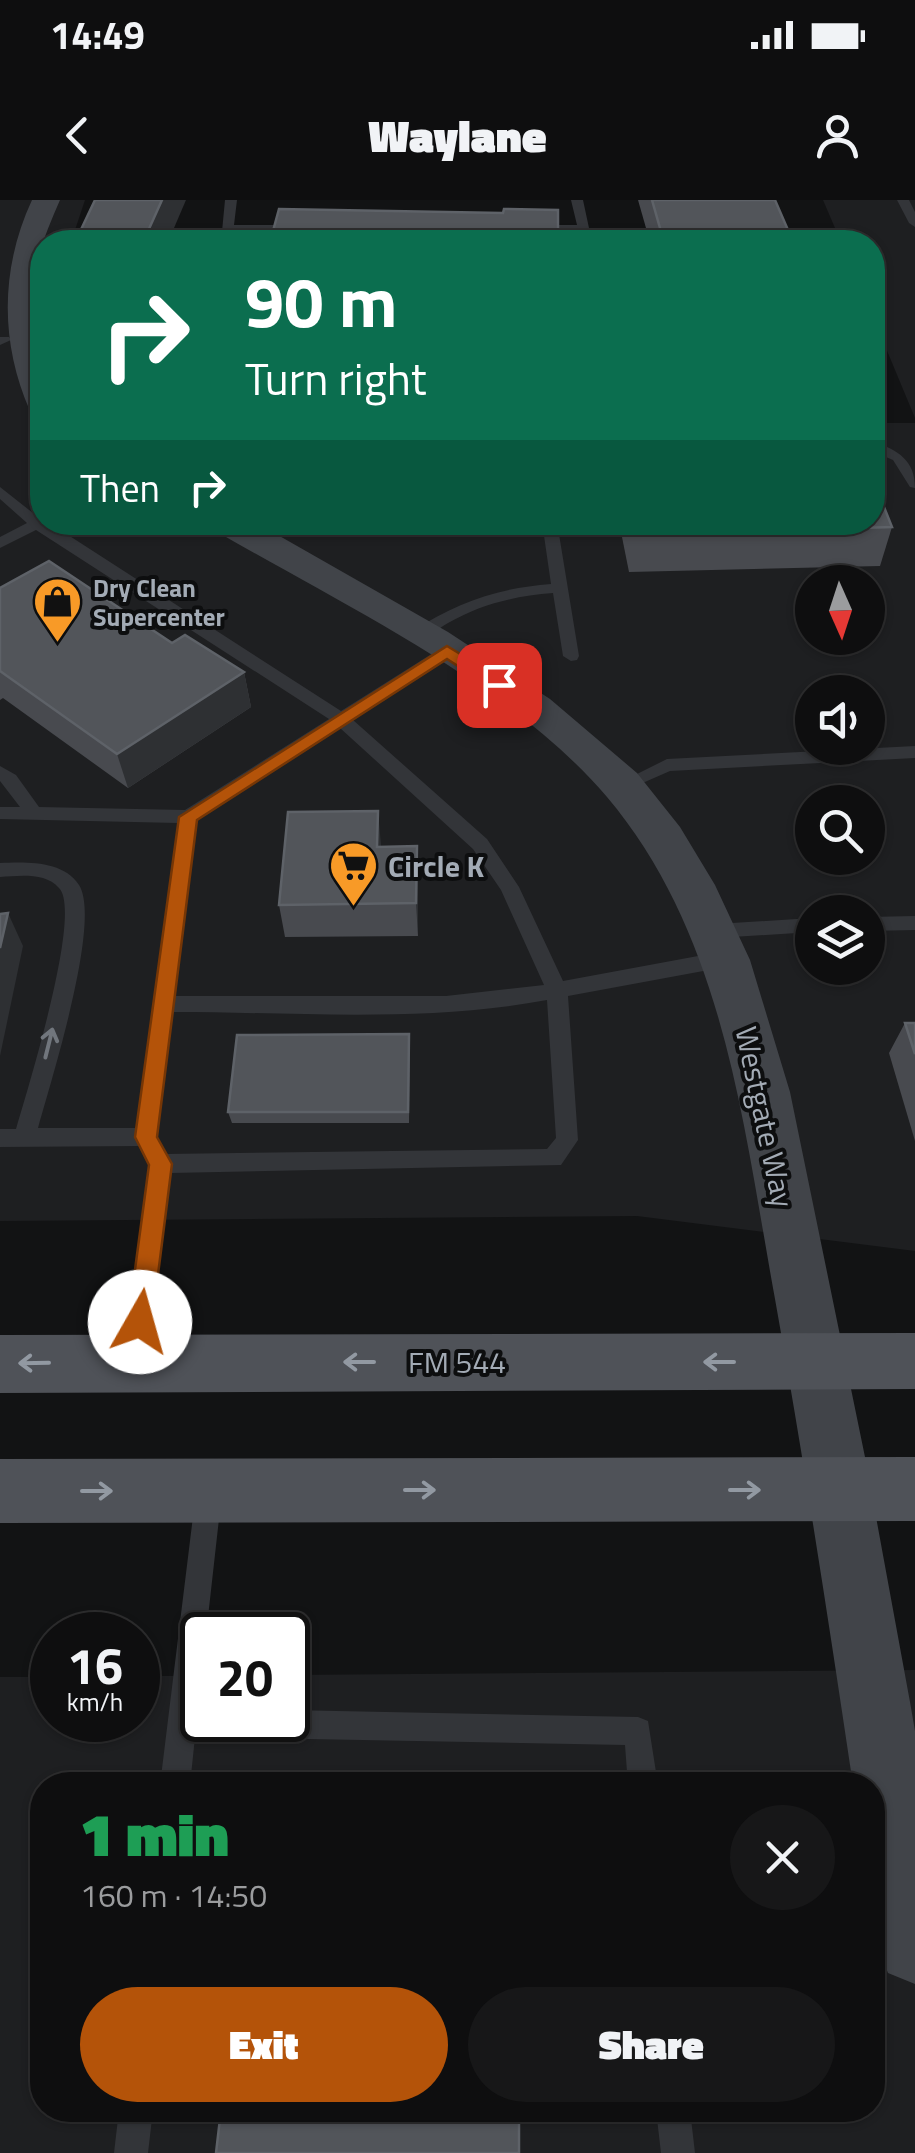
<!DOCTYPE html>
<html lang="en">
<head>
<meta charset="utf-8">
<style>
	:root { --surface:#0e0e0f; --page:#171718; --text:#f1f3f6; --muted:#9b9c9e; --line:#2e2e2f; --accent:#b45309 }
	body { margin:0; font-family:"Titillium Web",sans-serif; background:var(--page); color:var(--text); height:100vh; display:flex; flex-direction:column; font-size:38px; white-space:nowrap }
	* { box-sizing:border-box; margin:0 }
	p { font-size:32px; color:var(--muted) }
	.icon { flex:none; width:55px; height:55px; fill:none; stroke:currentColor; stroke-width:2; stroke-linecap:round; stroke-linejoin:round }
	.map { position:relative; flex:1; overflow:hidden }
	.panel { position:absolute; left:30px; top:1572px; width:855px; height:350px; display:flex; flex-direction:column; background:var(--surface); border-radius:40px; box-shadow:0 2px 8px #0004,0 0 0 2px var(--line) }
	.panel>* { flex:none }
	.top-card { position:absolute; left:30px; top:30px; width:855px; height:305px; border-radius:40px; box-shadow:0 2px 8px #0004,0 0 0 2px var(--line); background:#0b6e4f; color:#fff; overflow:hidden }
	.needle { width:65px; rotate:177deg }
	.tools { position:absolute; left:795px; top:365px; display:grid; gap:20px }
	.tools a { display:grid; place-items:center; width:90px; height:90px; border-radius:50%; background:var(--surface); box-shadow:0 2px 8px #0004,0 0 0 2px var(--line); font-size:50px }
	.speed { position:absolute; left:30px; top:1412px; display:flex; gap:20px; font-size:50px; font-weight:700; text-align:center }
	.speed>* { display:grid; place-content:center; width:130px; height:130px; border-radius:50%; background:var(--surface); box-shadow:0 2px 8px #0004,0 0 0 2px var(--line); line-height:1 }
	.speed small { font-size:25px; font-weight:400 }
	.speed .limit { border:5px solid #111; border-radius:15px; background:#fff; color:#111 }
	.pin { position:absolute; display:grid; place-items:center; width:85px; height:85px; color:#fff; margin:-42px; border-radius:20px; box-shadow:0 5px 15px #0006 }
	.me { position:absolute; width:110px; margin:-55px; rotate:7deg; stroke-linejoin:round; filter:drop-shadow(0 0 8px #0008) }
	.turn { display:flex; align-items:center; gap:35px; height:210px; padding:0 50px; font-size:45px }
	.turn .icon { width:130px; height:130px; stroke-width:2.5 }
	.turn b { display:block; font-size:70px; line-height:85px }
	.then { display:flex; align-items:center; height:95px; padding:0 50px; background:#0003; gap:20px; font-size:38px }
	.round { display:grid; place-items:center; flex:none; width:105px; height:105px; border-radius:52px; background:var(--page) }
	.summary { display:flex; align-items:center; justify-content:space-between; height:170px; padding:0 50px }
	h1 { font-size:60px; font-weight:800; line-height:75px; color:#1e9e55 }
	.action { display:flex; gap:20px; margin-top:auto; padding:20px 50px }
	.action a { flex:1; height:115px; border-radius:60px; background:var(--accent); color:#fff; font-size:40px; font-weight:800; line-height:115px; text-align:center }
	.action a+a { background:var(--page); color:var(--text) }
	.status { display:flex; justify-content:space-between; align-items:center; height:70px; padding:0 50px; background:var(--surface); direction:ltr }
	.status svg { height:28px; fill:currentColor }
	header { display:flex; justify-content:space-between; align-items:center; height:130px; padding:0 50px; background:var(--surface); font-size:45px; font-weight:800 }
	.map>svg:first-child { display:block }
</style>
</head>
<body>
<div class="status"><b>14:49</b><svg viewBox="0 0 49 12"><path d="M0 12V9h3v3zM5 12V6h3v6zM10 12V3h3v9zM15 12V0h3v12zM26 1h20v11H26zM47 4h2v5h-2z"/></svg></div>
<header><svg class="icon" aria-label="back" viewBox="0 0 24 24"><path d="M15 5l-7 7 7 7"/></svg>Waylane<svg class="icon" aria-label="person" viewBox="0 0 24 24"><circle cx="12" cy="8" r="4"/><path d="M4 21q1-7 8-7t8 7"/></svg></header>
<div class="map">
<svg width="915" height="1953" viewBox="0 0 915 1953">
	<rect width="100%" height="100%" fill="#121314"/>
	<g fill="#1e1f21" fill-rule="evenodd">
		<path d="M0 0H85L71 42H42V322H872L873 223H915V1051L637 1016 0 1021ZM812 382H868V438H812ZM812 492H868V548H812ZM812 602H868V658H812ZM812 712H868V768H812Z"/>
		<polygon points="823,0 915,0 915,218 873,117 872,42 841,42"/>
		<path d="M915 1470V1953H0V1477H52V1520H138V1476H202V1520H288V1475ZM42 1585H872V1910H42Z"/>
	</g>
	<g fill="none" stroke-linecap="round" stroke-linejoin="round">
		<g fill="#333539" fill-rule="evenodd">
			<polygon points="225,0 237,0 234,25 305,25 311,29 305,33 234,33 233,42 221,42"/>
			<polygon points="571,0 583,0 592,42 580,42 578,33 527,33 521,29 527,25 577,25"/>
			<polygon points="897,0 909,0 915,12 915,27 909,23"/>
			<polygon points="0,137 9,137 11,140 0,145"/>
			<path d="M872 241C898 250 915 260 915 288L910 287 893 260 872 251Z"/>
			<path d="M0 287 38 317H42V322H48L341 511 441 448H453V456L353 520 487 639 519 687 563 781 725 751 735 759 725 767 568 796 578 940 561 965 170 973 147 1162 144 1170 135 1174 126 1170 123 1162 149 964 140 946 0 947V929H16C27 891 83 712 59 688 45 672 19 676 0 677V663C25 662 63 660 79 685 102 721 50 884 38 928H136L178 623 0 619V607H20L0 581V566L16 575 39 607 185 610 329 519 36 330 0 348V337L27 323 0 299ZM340 528 473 649 501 690 544 785 446 796H175L197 620ZM547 800 556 938 547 949 166 954 157 937 173 812C296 812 425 823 547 800Z"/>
			<polygon points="277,322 296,322 262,343 252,343 252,337"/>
			<path d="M542 322H557L579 456 577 460 571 461 563 456 553 393C515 396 481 404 448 423 436 430 427 440 413 439V431C457 402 499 388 551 384Z"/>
			<polygon points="915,546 915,558 670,571 622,592 613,586 667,559"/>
			<polygon points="915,716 915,730 868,731 868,717"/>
			<polygon points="812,718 812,732 716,738 706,731 716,724"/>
			<polygon points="209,1279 218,1283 222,1292 206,1435 202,1435 198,1508 202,1508 202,1520 288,1520 288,1510 638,1517 648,1521 658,1585 628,1585 625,1545 195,1537 190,1585 160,1585 196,1292 200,1283"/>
			<polygon points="119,1910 153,1910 148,1953 114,1953"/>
			<polygon points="656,1910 690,1910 695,1953 661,1953"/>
		</g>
		<g fill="#414449" fill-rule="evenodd">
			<path d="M32 0H60C42 41 25 84 31 129 35 160 44 182 42 214L30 211C0 143 0 69 32 0Z"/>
			<path d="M209 322H255L448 432 550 499 637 573 680 627 715 685 750 760 790 892 865 1257 910 1502 915 1531V1784L888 1773C864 1714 872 1647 872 1585H853C829 1423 804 1261 775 1099 743 925 725 737 607 597 511 484 341 404 214 330Z"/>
		</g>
		<g fill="#4f5258" fill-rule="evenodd">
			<polygon points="915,1133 915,1189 0,1193 0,1135"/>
			<polygon points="915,1257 915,1321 0,1323 0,1259"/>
		</g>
	</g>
	<g fill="#484a4f">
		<polygon points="95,0 168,42 78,42 77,38"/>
		<polygon points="638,0 775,0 791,37 790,42 650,42"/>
		<polygon points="619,322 872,322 892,327 880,366 629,372"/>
		<polygon points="0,388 172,443 244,472 251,507 128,588 3,498 0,500"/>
		<polygon points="417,646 418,736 285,737 279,705 381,647"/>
		<polygon points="905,823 915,823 915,941 889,853"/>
		<polygon points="410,846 409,923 232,923 228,912"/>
	</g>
	<g fill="#2e3033">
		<polygon points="162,0 186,0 168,42 145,42 144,40"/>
		<polygon points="244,472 251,507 128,588 117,554"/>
		<polygon points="378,611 381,645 380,680 377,647"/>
		<polygon points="417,646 418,679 418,736 416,703"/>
		<polygon points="8,713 23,746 0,856 0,748"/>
	</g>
	<g fill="#52555a" stroke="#5e6268" stroke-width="2.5">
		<polygon points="95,0 162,0 144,40 77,38"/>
		<polygon points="652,0 775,0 791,37 762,37 763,42 664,42"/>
		<polygon points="279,9 503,13 504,9 558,10 558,42 270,42"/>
		<polygon points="872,277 892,327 634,334 632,322 872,322"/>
		<polygon points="49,361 172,443 185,435 244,472 117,554 0,471 0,388"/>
		<polygon points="378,611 377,647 417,646 416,703 279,705 288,612"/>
		<polygon points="8,713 0,748 0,714"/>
		<polygon points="905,823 915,823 915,854"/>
		<polygon points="409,834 408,912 228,912 237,835"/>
		<polygon points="221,1910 519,1910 519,1953 216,1953"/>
	</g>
	<defs><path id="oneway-shaft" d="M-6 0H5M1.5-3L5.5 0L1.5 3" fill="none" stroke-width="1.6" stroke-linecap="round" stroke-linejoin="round" transform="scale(2.5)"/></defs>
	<use stroke="#71767d" href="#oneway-shaft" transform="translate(49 843) rotate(-76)"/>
	<g stroke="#9299a2">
		<use href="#oneway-shaft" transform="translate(359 1162) rotate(-180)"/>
		<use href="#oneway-shaft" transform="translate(719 1162) rotate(-180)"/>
		<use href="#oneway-shaft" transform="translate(34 1163) rotate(179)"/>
		<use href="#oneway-shaft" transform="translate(420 1290)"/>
		<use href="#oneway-shaft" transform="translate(745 1290)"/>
		<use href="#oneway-shaft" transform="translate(97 1291)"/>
	</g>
	<polygon fill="#b45309" stroke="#753606" stroke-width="2.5" points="447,446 505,481 505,489 493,489 447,459 197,620 157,937 172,964 152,1122 149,1130 140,1134 132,1130 128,1122 149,965 135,937 179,617"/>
	<defs>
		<symbol id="shop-pin" viewBox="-11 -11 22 30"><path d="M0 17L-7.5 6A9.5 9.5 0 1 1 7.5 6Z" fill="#f89a27" stroke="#0d0e0f"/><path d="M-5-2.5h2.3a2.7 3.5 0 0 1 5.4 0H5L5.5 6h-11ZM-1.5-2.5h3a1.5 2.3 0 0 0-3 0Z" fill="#111"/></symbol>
		<symbol id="supermarket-pin" viewBox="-11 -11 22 30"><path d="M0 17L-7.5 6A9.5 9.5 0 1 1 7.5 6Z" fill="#f89a27" stroke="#0d0e0f"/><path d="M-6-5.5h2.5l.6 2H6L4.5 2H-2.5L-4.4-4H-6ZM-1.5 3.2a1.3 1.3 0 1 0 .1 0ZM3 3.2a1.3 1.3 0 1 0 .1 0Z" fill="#111"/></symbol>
	</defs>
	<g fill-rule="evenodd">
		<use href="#shop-pin" x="30" y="374" width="55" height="75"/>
		<use href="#supermarket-pin" x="326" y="638" width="55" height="75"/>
	</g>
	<g text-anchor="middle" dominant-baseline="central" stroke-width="8" stroke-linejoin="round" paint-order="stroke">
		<g font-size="25" font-weight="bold" fill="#a3abb5" stroke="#0d0e0f" text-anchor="start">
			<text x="93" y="388">Dry Clean<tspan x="93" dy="29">Supercenter</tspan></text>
		</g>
		<g font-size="30" font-weight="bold" fill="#a3abb5" stroke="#0d0e0f" text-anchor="start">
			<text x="388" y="666">Circle K</text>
		</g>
		<g font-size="30" fill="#a3abb5" stroke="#0d0e0f">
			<text transform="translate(765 917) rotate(78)">Westgate Way</text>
			<text x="457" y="1162">FM 544</text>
		</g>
	</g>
</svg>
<div class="tools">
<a><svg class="needle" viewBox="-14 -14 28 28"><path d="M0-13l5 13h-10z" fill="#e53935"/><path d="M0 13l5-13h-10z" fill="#9b9c9e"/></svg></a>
<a><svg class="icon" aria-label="sound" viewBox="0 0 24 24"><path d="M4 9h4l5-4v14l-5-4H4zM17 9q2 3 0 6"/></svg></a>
<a><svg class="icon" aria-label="search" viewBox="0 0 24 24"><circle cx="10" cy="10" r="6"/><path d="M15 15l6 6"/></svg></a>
<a><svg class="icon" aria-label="layers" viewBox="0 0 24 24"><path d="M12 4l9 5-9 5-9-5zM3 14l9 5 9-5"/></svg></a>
</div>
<div class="speed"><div>16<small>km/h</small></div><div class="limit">20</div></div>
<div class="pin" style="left:499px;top:485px;background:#d93025"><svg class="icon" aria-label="arrive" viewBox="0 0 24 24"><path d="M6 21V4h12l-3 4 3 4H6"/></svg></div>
<svg class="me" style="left:140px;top:1122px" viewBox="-20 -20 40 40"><circle r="19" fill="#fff"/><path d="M0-13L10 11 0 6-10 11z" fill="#b45309"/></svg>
<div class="top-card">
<div class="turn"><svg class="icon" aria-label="right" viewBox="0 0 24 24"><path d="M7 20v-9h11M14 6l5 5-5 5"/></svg><div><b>90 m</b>Turn right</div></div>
<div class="then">Then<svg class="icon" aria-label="right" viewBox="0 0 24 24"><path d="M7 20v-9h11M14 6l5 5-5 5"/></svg></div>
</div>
<section class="panel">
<div class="summary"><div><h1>1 min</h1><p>160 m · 14:50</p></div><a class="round"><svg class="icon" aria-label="close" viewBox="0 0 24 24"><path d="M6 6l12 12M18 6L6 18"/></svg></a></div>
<div class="action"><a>Exit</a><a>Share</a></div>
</section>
</div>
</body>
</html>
